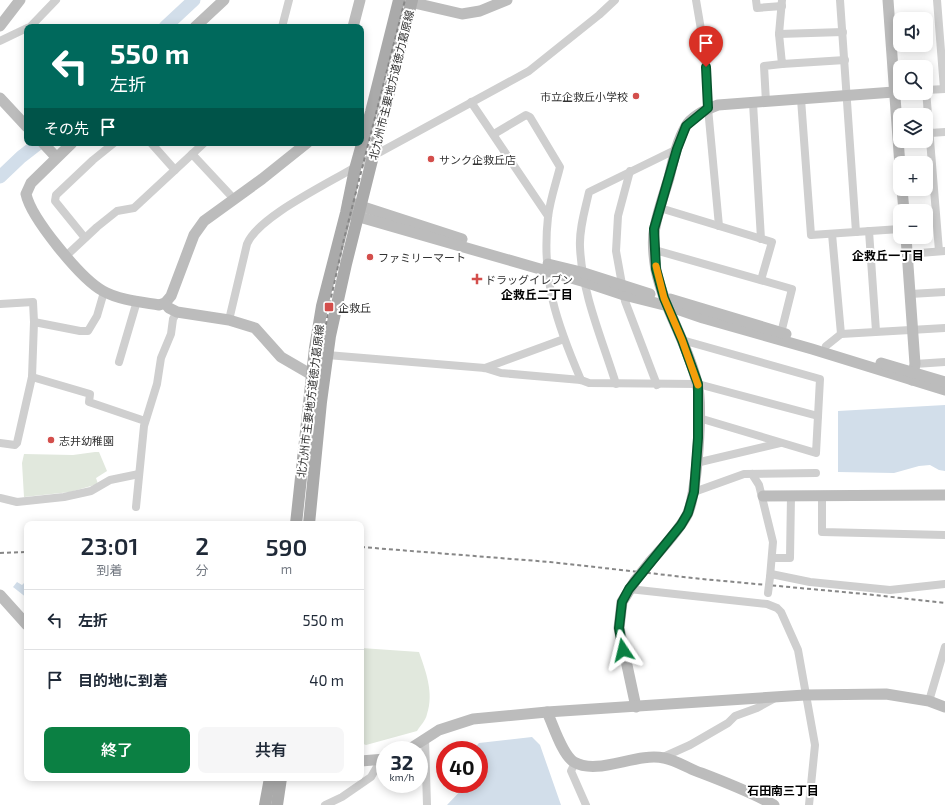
<!DOCTYPE html>
<html lang="ja">
<head>
<meta charset="utf-8">
<style>
	:root { --surface:#fff; --page:#f6f6f7; --text:#1f2937; --muted:#747a83; --line:#e0e1e3; --accent:#0b8043 }
	body { margin:0; font-family:"Exo 2","Noto Sans JP",sans-serif; background:var(--page); color:var(--text); height:100vh; display:flex; flex-direction:column; font-size:15px; white-space:nowrap }
	* { box-sizing:border-box; margin:0 }
	p { font-size:13px; color:var(--muted) }
	.icon { flex:none; width:22px; height:22px; fill:none; stroke:currentColor; stroke-width:2; stroke-linecap:round; stroke-linejoin:round }
	.map { position:relative; flex:1; overflow:hidden }
	.side { position:absolute; left:24px; top:521px; width:340px; height:260px; display:flex; flex-direction:column; background:var(--surface); border-radius:8px; box-shadow:0 2px 10px #0003 }
	.side>* { flex:none }
	.guide { position:absolute; left:24px; top:24px; width:340px; height:122px; border-radius:8px; box-shadow:0 2px 10px #0003; background:#00695c; color:#fff; overflow:hidden }
	.controls { position:absolute; left:893px; top:12px; display:grid; gap:8px }
	.controls a { display:grid; place-items:center; width:40px; height:40px; border-radius:8px; background:var(--surface); box-shadow:0 2px 10px #0003; font-size:20px }
	.speed { position:absolute; left:376px; top:741px; display:flex; gap:8px; font-size:20px; font-weight:700; text-align:center }
	.speed>* { display:grid; place-content:center; width:52px; height:52px; border-radius:50%; background:var(--surface); box-shadow:0 2px 10px #0003; line-height:1 }
	.speed small { font-size:10px; font-weight:400 }
	.speed .limit { border:6px solid #d22; background:#fff; color:#111 }
	.pin { position:absolute; display:grid; place-items:center; width:34px; height:34px; color:#fff; margin:-41px -17px; border-radius:50% 50% 50% 0; rotate:-45deg; box-shadow:0 0 4px #0007 }
	.pin .icon { rotate:45deg }
	.me { position:absolute; width:44px; margin:-22px; rotate:350deg; stroke-linejoin:round; filter:drop-shadow(0 0 3px #0008) }
	.turn { display:flex; align-items:center; gap:14px; height:84px; padding:0 20px; font-size:18px }
	.turn .icon { width:52px; height:52px; stroke-width:2.5 }
	.turn b { display:block; font-size:28px; line-height:34px }
	.then { display:flex; align-items:center; height:38px; padding:0 20px; background:#0003; gap:8px; font-size:15px }
	.eta { display:flex; justify-content:space-evenly; align-items:center; height:68px; text-align:center }
	.eta b { font-size:24px; font-weight:600; line-height:28px }
	.action { display:flex; gap:8px; margin-top:auto; padding:8px 20px }
	.action a { flex:1; height:46px; border-radius:8px; background:var(--accent); color:#fff; font-size:16px; font-weight:600; line-height:46px; text-align:center }
	.action a+a { background:var(--page); color:var(--text) }
	ul { padding:0; list-style:none }
	li { display:flex; align-items:center; gap:12px; height:60px; padding:0 20px; border-top:1px solid var(--line) }
	li div { flex:1 }
	li b { display:block; font-size:15px }
	li em { font-style:normal }
	.map>svg:first-child { display:block }
</style>
</head>
<body>
<div class="map">
<svg width="945" height="805" viewBox="0 0 945 805">
	<rect width="100%" height="100%" fill="#fff"/>
	<g fill="#e1e8dd">
		<polygon points="95,452 99,452 107,471 96,478 98,484 70,492 24,497 22,463 24,454 73,455"/>
		<path d="M361 648 419 652C426 672 434 693 427 714 426 720 420 726 417 731L366 745 361 743Z"/>
	</g>
	<g fill="#d2deea">
		<polygon points="945,405 945,471 939,470 930,465 919,466 894,473 838,472 838,411"/>
		<polygon points="27,580 27,598 13,587 17,582 22,585"/>
		<polygon points="532,737 540,745 561,805 447,805 467,784 479,784 479,750 473,750 479,743"/>
	</g>
	<g fill="none" stroke-linecap="round" stroke-linejoin="round">
		<g stroke="#d2deea" stroke-width="13">
			<polyline points="165,27 194,0"/>
			<polyline points="0,177 21,157 39,143"/>
		</g>
		<g stroke="#cfcfcf" stroke-width="8">
			<polyline points="696,0 705,53 708,108 719,226"/>
			<polyline points="756,0 757,8 782,6"/>
			<polyline points="782,0 779,34 782,64 845,60"/>
			<polyline points="840,0 856,232"/>
			<polyline points="937,0 944,89"/>
			<polyline points="30,27 56,0"/>
			<polyline points="282,27 289,0"/>
			<polyline points="779,34 843,32"/>
			<polyline points="0,41 27,28"/>
			<polyline points="926,90 939,251"/>
			<polyline points="926,90 945,89"/>
			<polyline points="801,99 811,235 900,229"/>
			<polyline points="471,102 548,216"/>
			<polyline points="766,102 764,66 782,64"/>
			<polyline points="753,103 761,239"/>
			<polyline points="930,133 945,132"/>
			<path d="M494 134 526 115 530 117 560 167C556 183 550 200 548 217 541 280 557 324 581 380"/>
			<polyline points="151,143 175,170"/>
			<polyline points="192,154 234,199"/>
			<polyline points="630,171 618,216 616,251 625,301 657,385"/>
			<polyline points="660,208 772,242 761,280"/>
			<polyline points="869,231 876,331"/>
			<polyline points="832,234 841,334"/>
			<polyline points="85,238 55,201 56,195 93,160 114,143"/>
			<polyline points="655,250 792,289 781,333"/>
			<polyline points="907,254 945,251"/>
			<polyline points="66,256 97,227 117,211 134,208 204,143"/>
			<polyline points="910,294 945,292"/>
			<polyline points="0,304 33,302 34,322 32,377 17,443 15,445 0,443"/>
			<path d="M229 320 247 244C260 213 342 178 373 156L529 71 599 15 615 0"/>
			<polyline points="34,322 80,331 88,331 97,316 104,292"/>
			<polyline points="682,340 820,379 816,453 699,418"/>
			<polyline points="826,346 841,334 945,328"/>
			<polyline points="327,355 485,368 501,373 581,380 589,383 698,384 818,416"/>
			<polyline points="119,362 137,301"/>
			<polyline points="915,364 945,362"/>
			<polyline points="485,368 564,339"/>
			<polyline points="32,377 90,394 89,402 145,421"/>
			<path d="M616 384C602 339 582 294 580 247 579 229 585 210 589 192L677 149"/>
			<polyline points="696,463 780,443"/>
			<polyline points="752,474 759,485 773,542 770,577"/>
			<polyline points="694,492 744,474 816,473"/>
			<polyline points="822,495 822,532 945,535"/>
			<polyline points="0,498 17,502 64,497 91,491 110,480 139,474"/>
			<polyline points="136,507 144,426 157,384 161,358 171,334 173,319 177,312"/>
			<polyline points="772,558 790,558 791,496"/>
			<polyline points="771,574 810,582 890,590 945,584"/>
			<polyline points="629,589 767,604 777,608 781,612 798,650 815,745 809,805"/>
			<polyline points="929,701 945,647"/>
			<polyline points="425,739 427,805"/>
			<polyline points="661,758 690,745 728,723 735,716 757,708 775,698"/>
			<polyline points="575,763 571,771 586,805"/>
			<polyline points="325,805 342,797 371,777 381,760"/>
		</g>
		<g stroke="#bcbcbc" stroke-width="11">
			<polyline points="401,0 462,14 480,11 507,0"/>
			<polyline points="888,0 900,166"/>
			<polyline points="0,26 20,0"/>
			<polyline points="195,27 224,0"/>
			<polyline points="353,27 360,0"/>
			<polyline points="0,98 27,127"/>
			<polyline points="43,143 56,157"/>
			<path d="M72 143 31 183 26 194C31 218 81 279 103 291 119 300 141 302 159 305L165 303 171 296 194 235 204 221 262 179 307 143"/>
			<polyline points="902,189 904,211"/>
			<polyline points="348,202 462,239"/>
			<polyline points="349,214 585,282 624,295 668,306 703,318 812,349 945,390"/>
			<polyline points="906,237 915,364 912,380"/>
			<polyline points="548,264 581,272 650,294"/>
			<polyline points="670,299 786,334"/>
			<polyline points="165,303 169,308 177,312 229,320 255,328 281,357 312,375"/>
			<polyline points="881,363 945,382"/>
			<polyline points="763,496 945,495"/>
			<path d="M650 562C663 547 678 532 687 515 697 495 703 405 697 383 688 344 664 309 656 270 654 258 652 239 655 227 658 211 664 194 669 178 673 161 677 141 686 126 692 116 707 109 718 105L894 92"/>
			<polyline points="635,581 622,602 619,628 636,707"/>
			<polyline points="0,595 27,625"/>
			<path d="M547 712C553 724 562 755 574 762 598 776 636 752 664 758 675 760 686 767 696 771 722 781 749 791 774 805"/>
			<polyline points="408,750 439,730 473,719 547,712 805,695 886,694 929,701 945,707"/>
			<polyline points="361,761 385,759"/>
		</g>
		<g stroke="#aaa" stroke-width="12">
			<polyline points="296,524 315,348 322,306 346,213 355,169 371,112 399,0"/>
			<polyline points="309,524 321,402 330,336 346,264 412,0"/>
			<polyline points="265,805 270,778"/>
			<polyline points="277,805 281,778"/>
		</g>
		<g stroke="#878787" stroke-width="2" stroke-dasharray="4 3" stroke-linecap="butt">
			<polyline points="311,436 319,364 329,307 344,239 405,0"/>
			<polyline points="361,547 550,562 702,579 865,594 945,603"/>
			<polyline points="0,553 27,552"/>
		</g>
		<polyline stroke="#cfcfcf" stroke-width="8" points="768,593 770,577"/>
		<polyline stroke="#bcbcbc" stroke-width="11" points="635,581 650,562"/>
	</g>
	<g fill="none" stroke-linecap="round" stroke-linejoin="round">
		<defs>
			<polyline id="route" points="623,650 619,628 622,602 629,589 681,525 688,513 694,492 698,438 698,384 682,340 664,298 656,269 654,229 677,149 686,126 708,108 706,67"/>
		</defs>
		<use href="#route" stroke="#07532c" stroke-width="10"/>
		<use href="#route" stroke="#0b8043" stroke-width="7"/>
		<polyline stroke="#f59e0b" stroke-width="7" points="656,266 664,298 682,340 698,385"/>
	</g>
	<g fill="#d34e4b" stroke="#fff" stroke-width="1.5">
		<circle cx="636" cy="96" r="4"/>
		<circle cx="431" cy="159" r="4"/>
		<circle cx="370" cy="257" r="4"/>
		<path d="M475 273h4v4h4v4h-4v4h-4v-4h-4v-4h4z"/>
		<rect x="324" y="302" width="10" height="10" rx="2"/>
		<circle cx="51" cy="440" r="4"/>
	</g>
	<g text-anchor="middle" dominant-baseline="central" stroke-width="4" stroke-linejoin="round" paint-order="stroke">
		<g font-size="11" fill="#323232" stroke="#fff">
			<text transform="translate(391 85) rotate(-76)">北九州市主要地方道徳力葛原線</text>
			<text transform="translate(310 401) rotate(-83)">北九州市主要地方道徳力葛原線</text>
		</g>
		<g font-size="11" fill="#323232" stroke="#fff" text-anchor="start">
			<text x="628" y="96" text-anchor="end">市立企救丘小学校</text>
			<text x="439" y="159">サンク企救丘店</text>
			<text x="378" y="257">ファミリーマート</text>
			<text x="485" y="279">ドラッグイレブン</text>
			<text x="338" y="307">企救丘</text>
			<text x="59" y="440">志井幼稚園</text>
		</g>
		<g font-size="12" font-weight="bold" fill="#000" stroke="#fff">
			<text x="888" y="255">企救丘一丁目</text>
			<text x="537" y="294">企救丘二丁目</text>
			<text x="783" y="790">石田南三丁目</text>
		</g>
	</g>
</svg>
<div class="controls">
<a><svg class="icon" aria-label="sound" viewBox="0 0 24 24"><path d="M4 9h4l5-4v14l-5-4H4zM17 9q2 3 0 6"/></svg></a>
<a><svg class="icon" aria-label="search" viewBox="0 0 24 24"><circle cx="10" cy="10" r="6"/><path d="M15 15l6 6"/></svg></a>
<a><svg class="icon" aria-label="layers" viewBox="0 0 24 24"><path d="M12 4l9 5-9 5-9-5zM3 14l9 5 9-5"/></svg></a>
<a>+</a>
<a>−</a>
</div>
<div class="speed"><div>32<small>km/h</small></div><div class="limit">40</div></div>
<div class="pin" style="left:706px;top:67px;background:#d93025"><svg class="icon" aria-label="arrive" viewBox="0 0 24 24"><path d="M6 21V4h12l-3 4 3 4H6"/></svg></div>
<svg class="me" style="left:623px;top:650px" viewBox="-20 -20 40 40"><path d="M0-17L14 15 0 8-14 15z" fill="#0b8043" stroke="#fff" stroke-width="4"/></svg>
<div class="guide">
<div class="turn"><svg class="icon" aria-label="left" viewBox="0 0 24 24"><path d="M17 20v-9H6M10 6l-5 5 5 5"/></svg><div><b>550 m</b>左折</div></div>
<div class="then">その先<svg class="icon" aria-label="arrive" viewBox="0 0 24 24"><path d="M6 21V4h12l-3 4 3 4H6"/></svg></div>
</div>
<section class="side">
<div class="eta">
<div><b>23:01</b><p>到着</p></div>
<div><b>2</b><p>分</p></div>
<div><b>590</b><p>m</p></div>
</div>
<ul>
<li><svg class="icon" aria-label="left" viewBox="0 0 24 24"><path d="M17 20v-9H6M10 6l-5 5 5 5"/></svg><div><b>左折</b></div><em>550 m</em></li>
<li><svg class="icon" aria-label="arrive" viewBox="0 0 24 24"><path d="M6 21V4h12l-3 4 3 4H6"/></svg><div><b>目的地に到着</b></div><em>40 m</em></li>
</ul>
<div class="action"><a>終了</a><a>共有</a></div>
</section>
</div>
</body>
</html>
